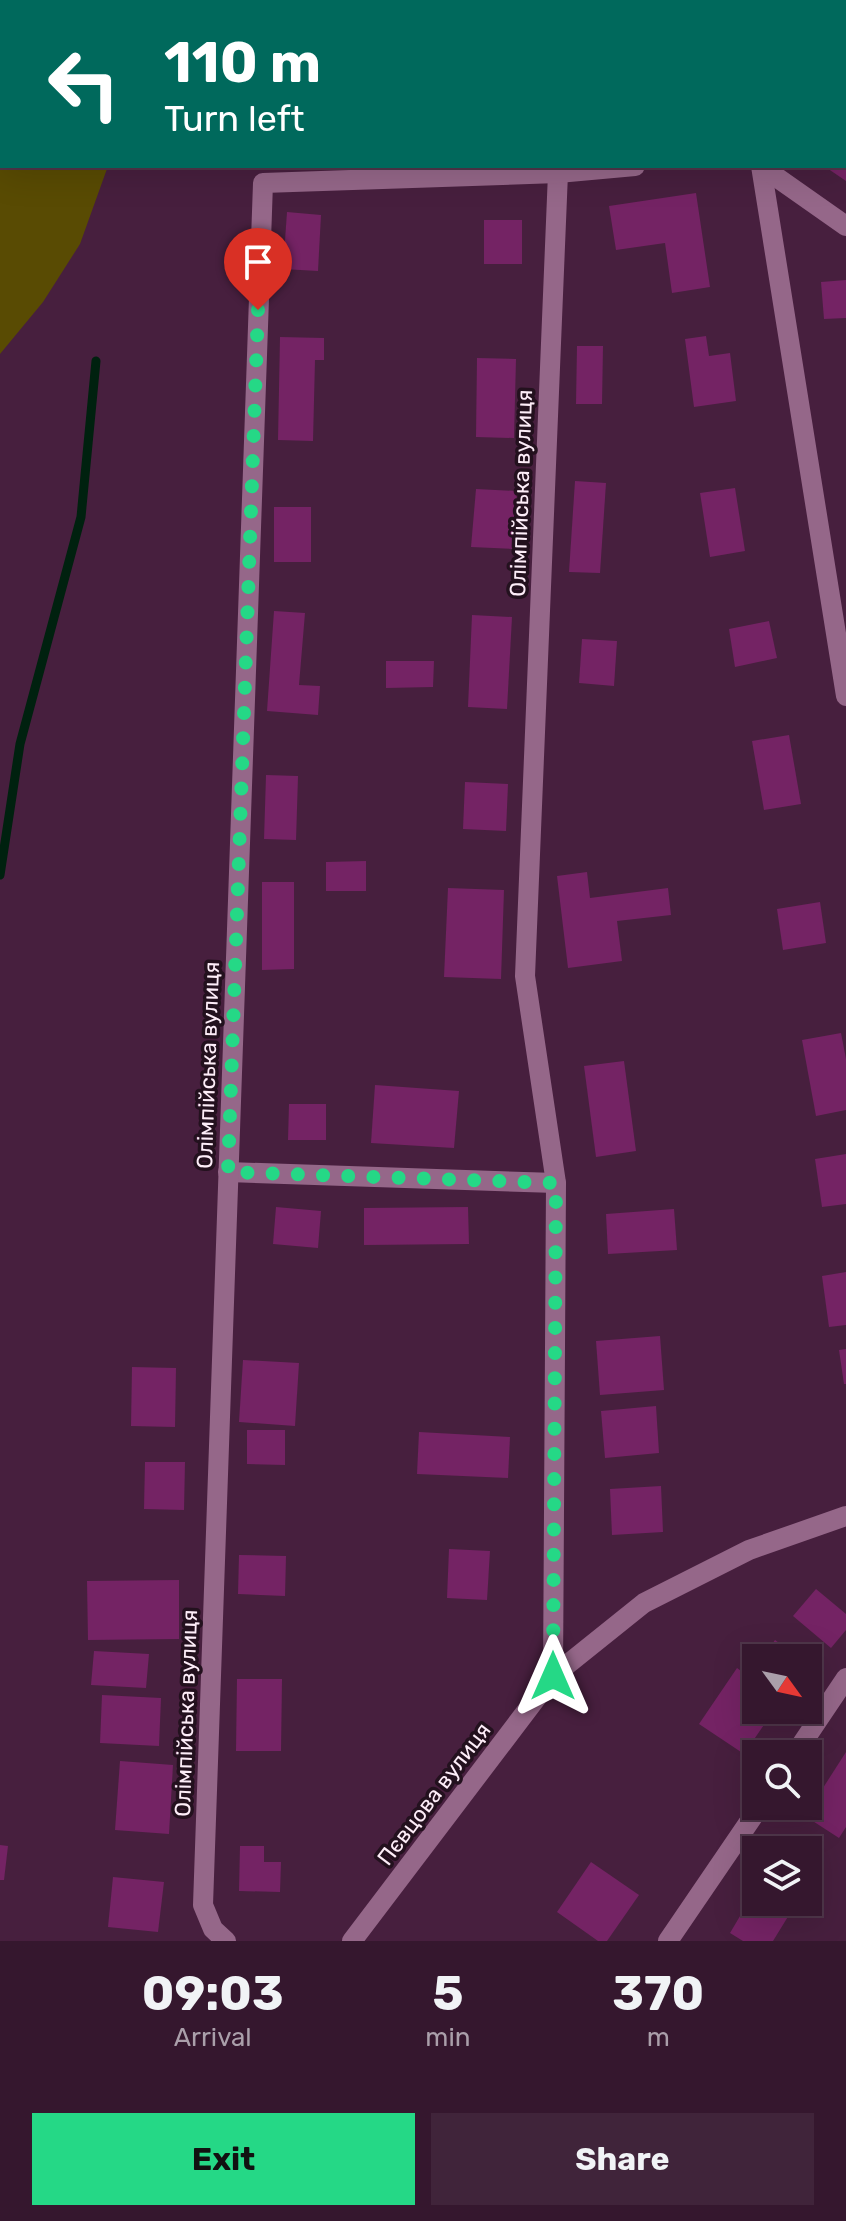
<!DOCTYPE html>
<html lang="en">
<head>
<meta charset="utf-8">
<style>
	:root { --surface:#35172e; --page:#40243a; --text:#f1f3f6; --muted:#aa9faa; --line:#4f364a; --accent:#25d886 }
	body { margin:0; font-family:Rubik,sans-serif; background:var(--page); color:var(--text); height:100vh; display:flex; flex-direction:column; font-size:30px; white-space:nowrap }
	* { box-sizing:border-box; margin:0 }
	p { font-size:26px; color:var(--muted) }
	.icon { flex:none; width:44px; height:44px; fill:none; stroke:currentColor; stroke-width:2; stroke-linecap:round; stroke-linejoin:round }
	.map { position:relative; height:1941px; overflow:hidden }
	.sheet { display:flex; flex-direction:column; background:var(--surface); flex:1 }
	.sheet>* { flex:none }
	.top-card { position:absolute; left:0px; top:0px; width:846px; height:168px; box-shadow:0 8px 32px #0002,0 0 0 2px var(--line); background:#00695c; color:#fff; overflow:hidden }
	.needle { width:52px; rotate:123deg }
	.controls { position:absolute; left:742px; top:1644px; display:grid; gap:16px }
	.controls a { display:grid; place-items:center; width:80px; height:80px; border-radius:0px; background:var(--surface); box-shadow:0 8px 32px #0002,0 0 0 2px var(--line); font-size:40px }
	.pin { position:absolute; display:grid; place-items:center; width:68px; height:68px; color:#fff; margin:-82px -34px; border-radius:50% 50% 50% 0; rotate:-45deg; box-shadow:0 0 8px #0007 }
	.pin .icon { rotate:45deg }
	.me { position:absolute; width:88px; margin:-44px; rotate:0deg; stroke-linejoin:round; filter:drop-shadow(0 0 6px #0008) }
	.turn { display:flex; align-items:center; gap:28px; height:168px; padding:0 32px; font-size:36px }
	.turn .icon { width:104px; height:104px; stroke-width:2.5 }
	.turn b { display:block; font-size:56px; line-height:68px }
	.eta { display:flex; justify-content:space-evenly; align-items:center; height:136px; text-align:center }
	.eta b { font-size:48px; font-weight:700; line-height:56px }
	.primary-button { display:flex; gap:16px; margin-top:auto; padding:16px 32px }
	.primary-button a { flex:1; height:92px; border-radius:0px; background:var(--accent); color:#111; font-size:32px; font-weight:700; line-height:92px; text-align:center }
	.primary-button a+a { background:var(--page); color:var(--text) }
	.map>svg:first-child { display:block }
</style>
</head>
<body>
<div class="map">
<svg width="846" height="1941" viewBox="0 0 846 1941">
	<rect width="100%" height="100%" fill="#471f3e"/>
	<polygon fill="#594b03" points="0,0 114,2 2,2 2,166 108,166 80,244 43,302 0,354"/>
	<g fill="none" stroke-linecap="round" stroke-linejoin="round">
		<polyline stroke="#00210f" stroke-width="9" points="0,875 20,744 81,517 96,361"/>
	</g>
	<g fill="#742364">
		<polygon points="824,166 846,166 846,181"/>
		<polygon points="696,193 710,287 672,293 665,243 616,250 609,206"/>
		<polygon points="287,212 321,215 318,271 283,269"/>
		<rect x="484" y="220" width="38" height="44"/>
		<polygon points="846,280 846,318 824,319 821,282"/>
		<polygon points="706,336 709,356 730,353 736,401 694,407 685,339"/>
		<polygon points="280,337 324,338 324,360 315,360 313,441 278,440"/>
		<polygon points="577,346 603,346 602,404 576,404"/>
		<polygon points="477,358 516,359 514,438 476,437"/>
		<polygon points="575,481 606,483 600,573 569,572"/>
		<polygon points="735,488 745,551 710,557 700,493"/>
		<polygon points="476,489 517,491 513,549 471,547"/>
		<rect x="274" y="507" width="37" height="55"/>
		<polygon points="274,611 305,613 299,685 320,686 318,715 267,711"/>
		<polygon points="472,615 512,617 507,709 468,707"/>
		<polygon points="769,621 777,658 735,667 729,629"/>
		<polygon points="582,639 617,641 614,686 579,683"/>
		<polygon points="386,661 434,661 433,687 386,688"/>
		<polygon points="789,735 801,804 764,810 752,741"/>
		<polygon points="266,775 298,776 296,840 264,839"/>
		<polygon points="465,782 508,784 506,831 463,829"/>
		<polygon points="366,861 366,891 326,891 326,862"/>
		<polygon points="587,872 590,898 668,888 671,915 617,921 622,961 568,968 557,876"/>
		<polygon points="262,882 294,882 294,969 262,970"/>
		<polygon points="448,888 504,890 501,979 444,977"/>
		<polygon points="820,902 826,943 783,950 777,909"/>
		<polygon points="841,1033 846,1059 846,1110 816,1116 802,1040"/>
		<polygon points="624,1061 636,1151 596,1157 584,1066"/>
		<polygon points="375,1085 459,1091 454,1148 371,1143"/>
		<polygon points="289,1104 326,1104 326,1140 288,1140"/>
		<polygon points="846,1154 846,1204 822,1207 815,1159"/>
		<polygon points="276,1207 321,1211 318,1248 273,1244"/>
		<polygon points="468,1207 469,1244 364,1245 364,1208"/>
		<polygon points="674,1209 677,1250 608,1254 606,1214"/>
		<polygon points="846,1272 846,1325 829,1327 822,1276"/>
		<polygon points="660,1336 664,1390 600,1395 596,1341"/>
		<polygon points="846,1349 846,1384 844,1384 839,1350"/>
		<polygon points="243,1360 299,1363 295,1426 239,1422"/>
		<polygon points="132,1367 176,1368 175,1427 131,1426"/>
		<polygon points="656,1406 659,1453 605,1458 601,1411"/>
		<polygon points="247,1430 285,1430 285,1465 247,1464"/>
		<polygon points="419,1432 510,1437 508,1478 417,1474"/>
		<polygon points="145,1462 185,1462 184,1510 144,1509"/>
		<polygon points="661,1486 663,1532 612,1535 610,1489"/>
		<polygon points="449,1549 490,1551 487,1600 447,1598"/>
		<polygon points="239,1555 286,1556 285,1596 238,1594"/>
		<polygon points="179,1580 179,1639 88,1640 87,1581"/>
		<polygon points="816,1589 846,1614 846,1630 831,1648 793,1616"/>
		<polygon points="775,1640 800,1658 762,1658"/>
		<polygon points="94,1651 149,1654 146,1688 91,1685"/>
		<polygon points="756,1666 756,1710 774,1710 744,1754 699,1724 737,1668 748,1676"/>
		<polygon points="237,1679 282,1679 281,1751 236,1751"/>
		<polygon points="102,1695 161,1698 159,1746 100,1743"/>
		<polygon points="846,1752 846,1827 839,1838 805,1816"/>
		<polygon points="120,1761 173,1765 169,1834 115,1830"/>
		<polygon points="0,1845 8,1846 4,1880 0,1880"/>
		<polygon points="240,1846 264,1846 264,1862 281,1862 280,1892 239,1891"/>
		<polygon points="591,1862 639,1895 607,1941 598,1941 557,1912"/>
		<polygon points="113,1877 164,1882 158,1932 108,1927"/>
		<polygon points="756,1889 756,1902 797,1902 773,1941 743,1941 730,1933"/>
	</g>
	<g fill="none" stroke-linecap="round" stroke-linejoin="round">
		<g stroke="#956789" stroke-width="20">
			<polyline points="743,0 743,2"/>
			<polyline points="761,166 846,696"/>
			<polyline points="762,167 846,226"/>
			<polyline points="228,1172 556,1183"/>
			<polyline points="553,1676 556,1183 525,976 558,173"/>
			<polyline points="795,1754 846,1678"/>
			<polyline points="226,1941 213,1929 203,1905 263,183 558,173 635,166"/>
			<polyline points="352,1941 553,1676 644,1603 749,1550 846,1516"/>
			<polyline points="668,1941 760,1806"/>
		</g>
	</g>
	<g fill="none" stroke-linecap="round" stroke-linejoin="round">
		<polyline stroke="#25d886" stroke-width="14" stroke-dasharray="0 25.2" points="258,310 228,1172 556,1183 553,1676"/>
	</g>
	<g text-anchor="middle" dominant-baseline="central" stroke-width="7" stroke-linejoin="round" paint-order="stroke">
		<g font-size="22" fill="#fdedf8" stroke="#23111e">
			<text transform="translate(521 493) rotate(-88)">Олімпійська вулиця</text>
			<text transform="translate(208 1065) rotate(-88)">Олімпійська вулиця</text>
			<text transform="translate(186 1713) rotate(-88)">Олімпійська вулиця</text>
			<text transform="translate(434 1794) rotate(-53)">Пєвцова вулиця</text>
		</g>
	</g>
</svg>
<div class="controls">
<a><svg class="needle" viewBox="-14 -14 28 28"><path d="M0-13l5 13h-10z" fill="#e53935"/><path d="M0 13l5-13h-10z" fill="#aa9faa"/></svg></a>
<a><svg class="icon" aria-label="search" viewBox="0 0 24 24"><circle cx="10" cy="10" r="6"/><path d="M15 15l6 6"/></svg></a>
<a><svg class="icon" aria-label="layers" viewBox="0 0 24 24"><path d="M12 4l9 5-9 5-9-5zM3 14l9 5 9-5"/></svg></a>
</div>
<div class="pin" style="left:258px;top:310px;background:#d93025"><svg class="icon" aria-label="arrive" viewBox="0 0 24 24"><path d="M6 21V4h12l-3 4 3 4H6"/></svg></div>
<svg class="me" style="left:553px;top:1676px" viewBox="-20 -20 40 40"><path d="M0-17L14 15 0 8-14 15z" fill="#25d886" stroke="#fff" stroke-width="4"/></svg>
<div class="top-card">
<div class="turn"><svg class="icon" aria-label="left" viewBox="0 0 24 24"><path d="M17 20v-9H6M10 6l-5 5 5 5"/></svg><div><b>110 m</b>Turn left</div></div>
</div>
</div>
<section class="sheet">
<div class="eta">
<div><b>09:03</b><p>Arrival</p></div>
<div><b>5</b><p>min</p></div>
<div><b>370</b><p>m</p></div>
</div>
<div class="primary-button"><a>Exit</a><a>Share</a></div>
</section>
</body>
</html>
